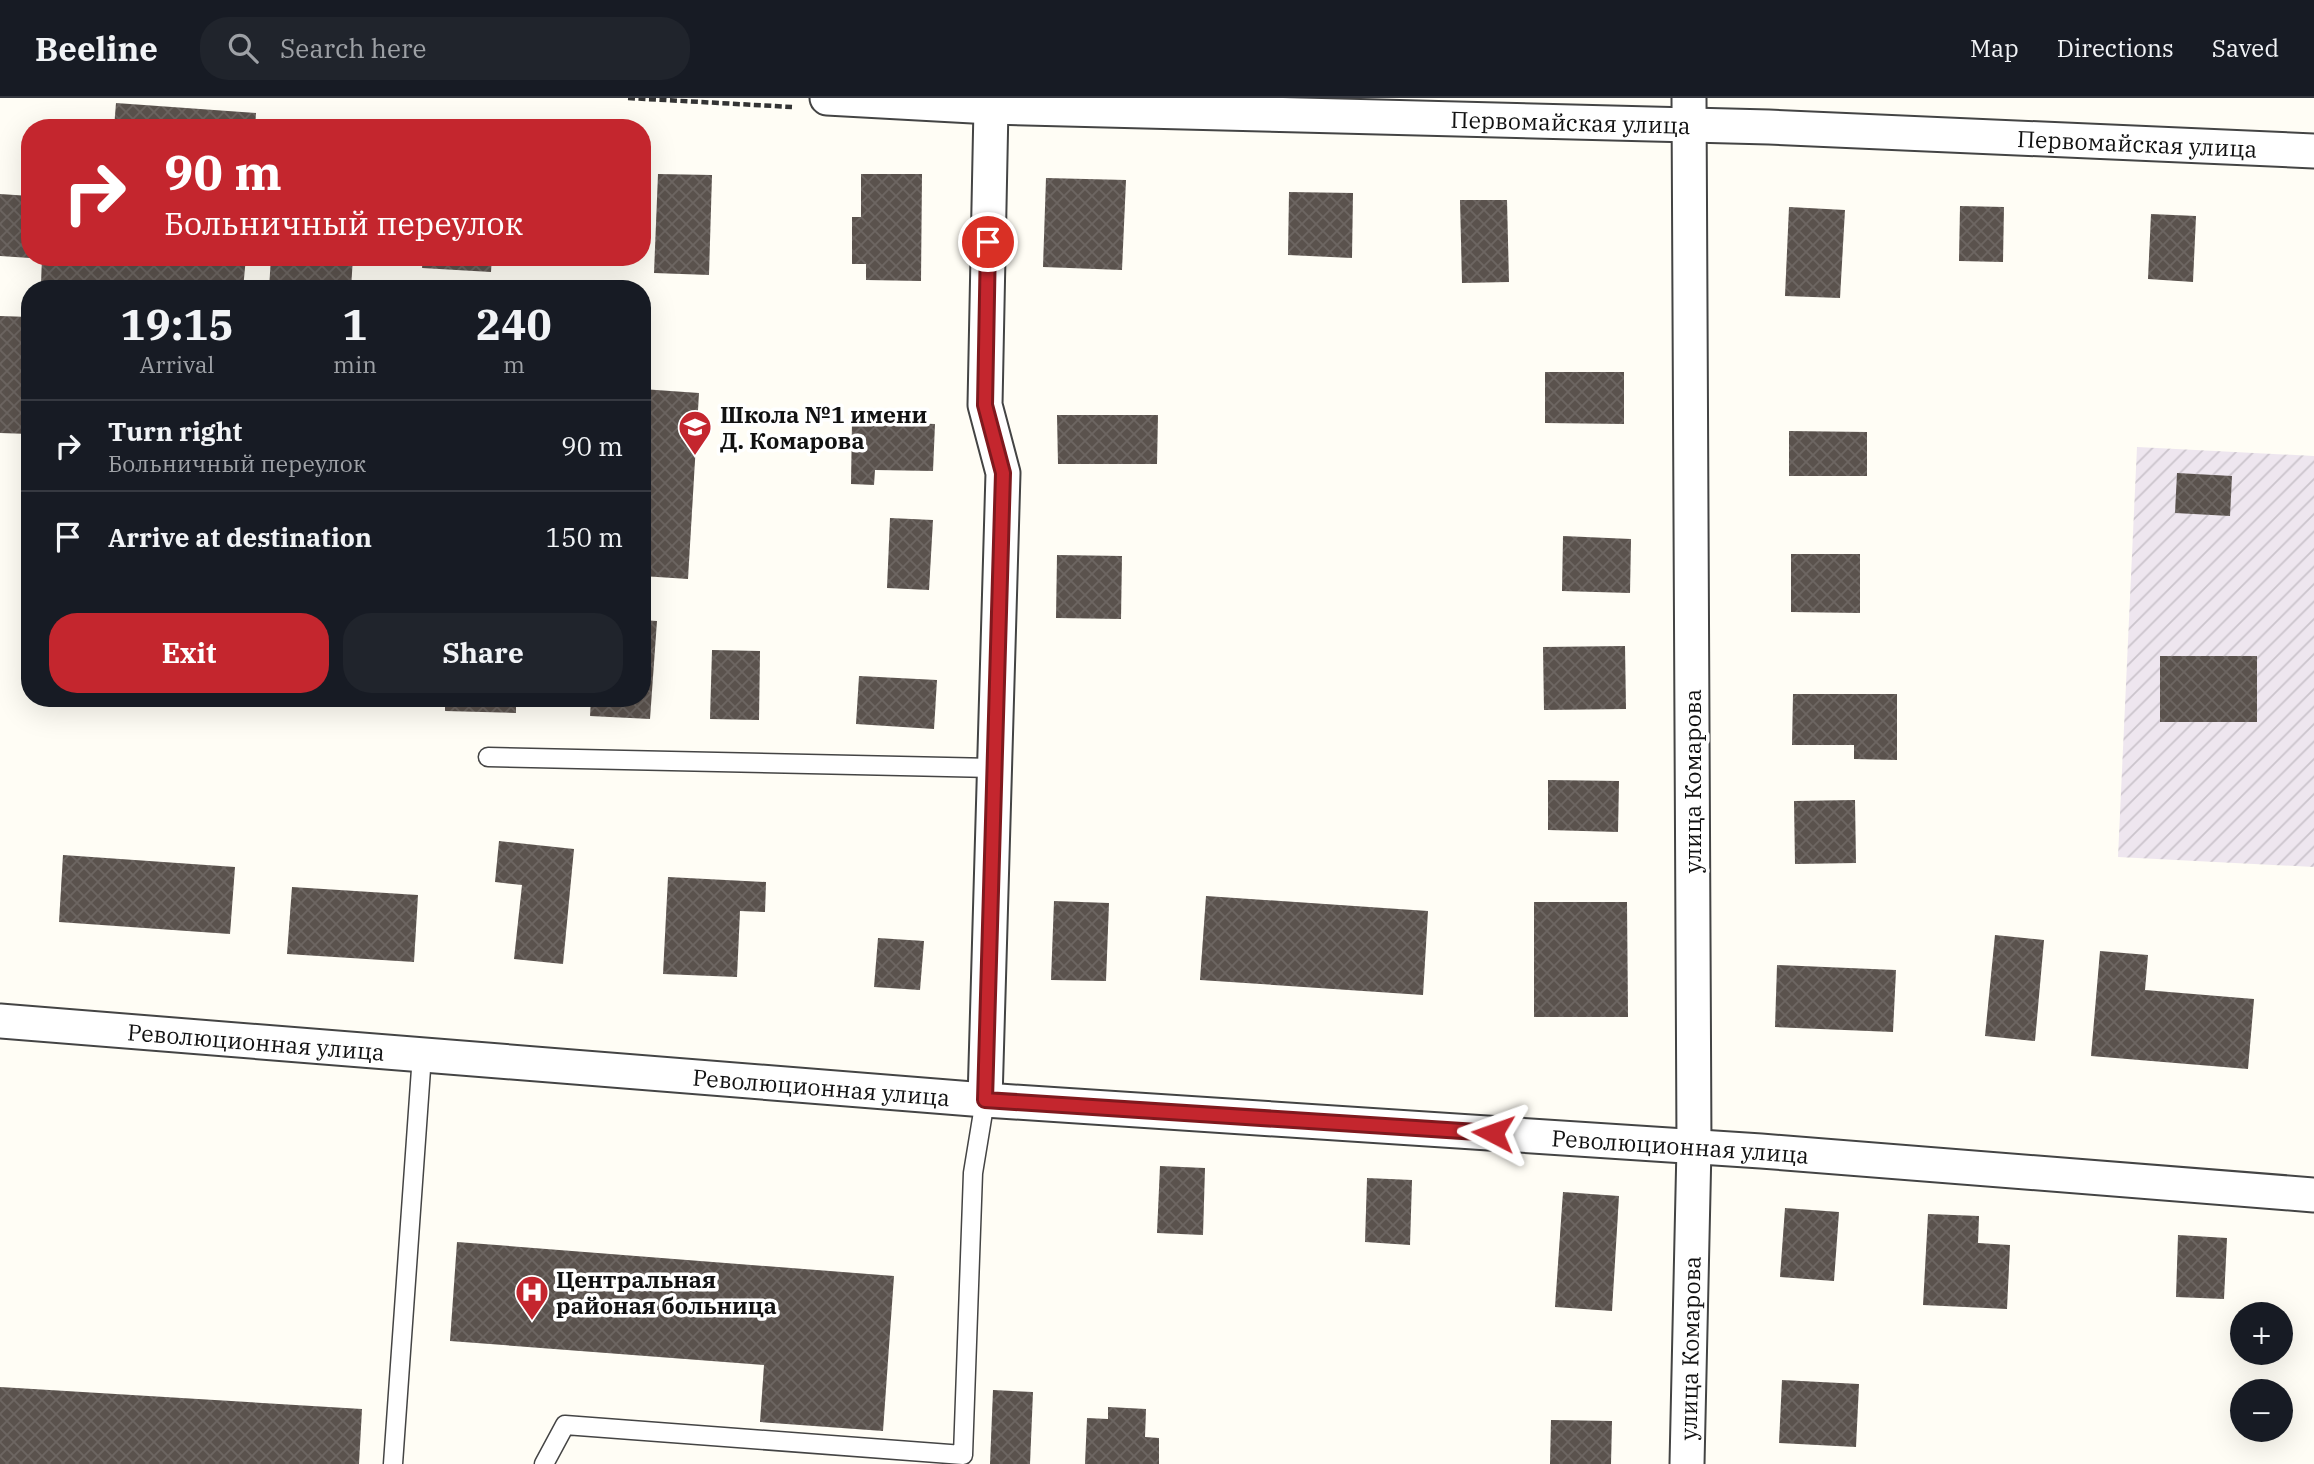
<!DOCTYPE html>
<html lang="en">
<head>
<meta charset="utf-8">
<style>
	:root { --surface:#171b24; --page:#20242c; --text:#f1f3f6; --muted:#9ea1a6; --line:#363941; --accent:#c4262e }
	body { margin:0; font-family:"IBM Plex Serif",serif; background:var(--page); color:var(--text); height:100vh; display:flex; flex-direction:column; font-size:26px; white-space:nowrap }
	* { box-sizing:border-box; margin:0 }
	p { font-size:23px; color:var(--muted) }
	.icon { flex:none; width:38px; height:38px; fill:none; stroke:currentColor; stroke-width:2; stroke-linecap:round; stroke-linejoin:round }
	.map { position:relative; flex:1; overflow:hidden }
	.panel { position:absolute; left:21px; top:182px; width:630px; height:427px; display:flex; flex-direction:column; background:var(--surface); border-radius:28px; box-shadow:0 7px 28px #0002 }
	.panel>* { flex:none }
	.banner { position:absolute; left:21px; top:21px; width:630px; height:147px; border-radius:28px; box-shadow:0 7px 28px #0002; background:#c4262e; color:#fff; overflow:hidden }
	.controls { position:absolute; left:2230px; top:1204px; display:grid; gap:14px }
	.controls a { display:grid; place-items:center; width:63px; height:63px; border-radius:50%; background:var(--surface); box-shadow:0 7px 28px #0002; font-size:35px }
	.pin { position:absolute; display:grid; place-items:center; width:60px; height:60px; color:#fff; margin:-30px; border:4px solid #fff; border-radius:50%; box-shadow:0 2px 7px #0007 }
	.me { position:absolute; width:77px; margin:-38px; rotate:274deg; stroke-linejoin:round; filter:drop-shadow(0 0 5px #0008) }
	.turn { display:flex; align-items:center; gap:24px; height:147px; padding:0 28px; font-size:32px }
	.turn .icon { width:91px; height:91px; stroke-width:2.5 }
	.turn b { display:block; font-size:49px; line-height:60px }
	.eta { display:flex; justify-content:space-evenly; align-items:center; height:119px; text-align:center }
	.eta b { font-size:42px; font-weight:800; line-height:49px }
	.cta { display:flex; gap:14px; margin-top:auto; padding:14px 28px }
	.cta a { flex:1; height:80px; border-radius:28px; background:var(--accent); color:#fff; font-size:28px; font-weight:800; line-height:80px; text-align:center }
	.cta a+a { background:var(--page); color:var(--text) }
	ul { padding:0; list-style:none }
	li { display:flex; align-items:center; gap:21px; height:91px; padding:0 28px; border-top:2px solid var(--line) }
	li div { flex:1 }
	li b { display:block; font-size:26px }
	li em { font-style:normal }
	header { display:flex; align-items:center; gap:42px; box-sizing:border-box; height:98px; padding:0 35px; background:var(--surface); border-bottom:2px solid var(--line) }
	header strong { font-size:33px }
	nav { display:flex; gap:38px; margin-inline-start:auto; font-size:24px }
	.search { width:490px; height:63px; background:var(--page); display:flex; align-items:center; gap:18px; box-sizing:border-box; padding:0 24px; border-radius:28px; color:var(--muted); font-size:26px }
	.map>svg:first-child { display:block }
</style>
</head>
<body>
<header>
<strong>Beeline</strong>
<div class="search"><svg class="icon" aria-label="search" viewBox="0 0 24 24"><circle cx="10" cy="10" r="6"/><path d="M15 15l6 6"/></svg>Search here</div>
<nav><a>Map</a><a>Directions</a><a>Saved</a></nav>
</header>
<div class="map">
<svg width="2314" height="1366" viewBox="0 0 2314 1366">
	<defs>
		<pattern id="industrial-furrows" width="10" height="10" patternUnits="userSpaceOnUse" patternTransform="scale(1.75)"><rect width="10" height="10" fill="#eee6ef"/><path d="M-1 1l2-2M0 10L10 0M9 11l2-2" fill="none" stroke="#cbc4cc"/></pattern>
		<pattern id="building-cross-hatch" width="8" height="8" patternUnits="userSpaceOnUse" patternTransform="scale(1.75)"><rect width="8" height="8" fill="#5a524d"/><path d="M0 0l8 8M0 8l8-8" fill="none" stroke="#6d6662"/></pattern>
	</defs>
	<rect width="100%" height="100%" fill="#fffdf5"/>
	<polygon fill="url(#industrial-furrows)" points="2137,349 2314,358 2314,769 2118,759"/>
	<g fill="url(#building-cross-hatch)">
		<polygon points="116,5 256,15 255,30 114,30"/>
		<polygon points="658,76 712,77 709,177 654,175"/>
		<polygon points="861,76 922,76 921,183 866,182 866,166 852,166 852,119 861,119"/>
		<polygon points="1046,80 1126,82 1122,172 1043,169"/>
		<polygon points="1289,94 1353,95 1352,160 1288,157"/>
		<polygon points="0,96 30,98 30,160 0,158"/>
		<polygon points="1460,102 1507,102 1509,184 1462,185"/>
		<polygon points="1960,108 2004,109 2003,164 1959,163"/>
		<polygon points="1789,109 1845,112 1840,200 1785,198"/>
		<polygon points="2151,116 2196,118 2193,184 2148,181"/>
		<polygon points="42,159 246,159 243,191 99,191 41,186"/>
		<polygon points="271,159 353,159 351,191 269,191"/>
		<polygon points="423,159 492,159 491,174 422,170"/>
		<polygon points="0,218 30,219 30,336 0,335"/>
		<polygon points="1545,274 1624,274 1624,326 1545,325"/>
		<polygon points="642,291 699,295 688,481 642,478"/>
		<polygon points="1057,317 1158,317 1157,366 1058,366"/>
		<polygon points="852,323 935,326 933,373 875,372 874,387 851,386"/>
		<polygon points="1789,333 1867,334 1867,378 1789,378"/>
		<polygon points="2177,375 2232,378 2230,418 2175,415"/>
		<polygon points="890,420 933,422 929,492 887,490"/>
		<polygon points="1563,438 1631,441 1630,495 1562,493"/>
		<polygon points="1791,456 1860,456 1860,515 1791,514"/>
		<polygon points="1057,457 1122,458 1121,521 1056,520"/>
		<polygon points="642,522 657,523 650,621 590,618 591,600 642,600"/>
		<polygon points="1625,548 1626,611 1544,612 1543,549"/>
		<polygon points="712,552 760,553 759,622 710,621"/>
		<rect x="2160" y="558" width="97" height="66"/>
		<polygon points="859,578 937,582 934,631 856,626"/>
		<polygon points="1793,596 1897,596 1897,662 1854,661 1854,647 1792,647"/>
		<polygon points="445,600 516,600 516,615 445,613"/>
		<polygon points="1548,682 1619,683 1618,734 1548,732"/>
		<polygon points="1855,702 1856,765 1795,766 1794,703"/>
		<polygon points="499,743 574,751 563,866 514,861 522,787 495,784"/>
		<polygon points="63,757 235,769 230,836 59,824"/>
		<polygon points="668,779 766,784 765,814 740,813 737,879 663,876"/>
		<polygon points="292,789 418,797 414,864 287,856"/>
		<polygon points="1206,798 1428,813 1423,897 1200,882"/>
		<polygon points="1054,803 1109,805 1106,883 1051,882"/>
		<polygon points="1534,804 1627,804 1628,919 1534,919"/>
		<polygon points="1995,837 2044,842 2035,943 1985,938"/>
		<polygon points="878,840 924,843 920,892 874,889"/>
		<polygon points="2100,853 2148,857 2145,892 2254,901 2248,971 2091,958"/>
		<polygon points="1777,867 1896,872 1893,934 1775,929"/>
		<polygon points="1160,1068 1205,1070 1203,1137 1157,1135"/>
		<polygon points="1367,1080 1412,1082 1410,1147 1365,1144"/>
		<polygon points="1563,1094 1619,1098 1612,1213 1555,1209"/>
		<polygon points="1785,1110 1839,1114 1834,1183 1780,1179"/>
		<polygon points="1928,1116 1979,1118 1978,1145 2010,1147 2007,1211 1923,1207"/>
		<polygon points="2178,1137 2227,1140 2224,1201 2176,1199"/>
		<polygon points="457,1144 894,1178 883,1333 760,1324 764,1267 450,1243"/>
		<polygon points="1782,1282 1859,1286 1856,1349 1779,1345"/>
		<polygon points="0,1289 362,1311 359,1366 0,1366"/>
		<polygon points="993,1292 1033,1294 1030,1366 990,1366"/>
		<polygon points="1108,1309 1146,1311 1145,1339 1159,1340 1159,1366 1085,1366 1087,1320 1108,1321"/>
		<polygon points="1551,1322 1612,1323 1611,1366 1550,1366"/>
	</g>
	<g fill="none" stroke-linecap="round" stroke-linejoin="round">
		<defs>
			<g id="service">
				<polyline points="488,659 993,670"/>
				<polyline points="393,1366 422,957"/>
				<polyline points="544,1366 565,1327 963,1357 973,1075 985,1002"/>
			</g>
			<g id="minor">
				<path id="s1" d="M827 0 991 9 1769 29 2314 53"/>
				<path id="s2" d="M0 923 985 1002 1761 1053 2314 1097"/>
				<polyline points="985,1002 1003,375 985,307 991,9"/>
				<path id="s3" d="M1687 1366 1694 1049 1689 0"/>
			</g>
		</defs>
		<use href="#service" stroke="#444" stroke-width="21"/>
		<use href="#minor" stroke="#444" stroke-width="37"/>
		<polyline stroke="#333" stroke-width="4.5" stroke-dasharray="7 3.5" stroke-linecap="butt" points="628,0 792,9"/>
		<use href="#service" stroke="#fff" stroke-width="18"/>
		<use href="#minor" stroke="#fff" stroke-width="33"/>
	</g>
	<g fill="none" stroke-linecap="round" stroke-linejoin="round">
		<defs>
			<polyline id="route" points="988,144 985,307 1003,375 985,1002 1493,1035"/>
		</defs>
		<use href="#route" stroke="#7f191e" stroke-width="18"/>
		<use href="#route" stroke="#c4262e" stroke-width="12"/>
	</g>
	<defs>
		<symbol id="school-pin" viewBox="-11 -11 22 30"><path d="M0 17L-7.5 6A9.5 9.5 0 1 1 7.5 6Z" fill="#c4262e" stroke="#fff"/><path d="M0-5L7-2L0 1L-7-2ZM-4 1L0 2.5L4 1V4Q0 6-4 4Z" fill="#fff"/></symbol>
		<symbol id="hospital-pin" viewBox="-11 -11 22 30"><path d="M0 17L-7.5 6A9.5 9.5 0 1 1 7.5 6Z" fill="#c4262e" stroke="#fff"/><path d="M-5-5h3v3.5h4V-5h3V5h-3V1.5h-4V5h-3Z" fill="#fff"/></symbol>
	</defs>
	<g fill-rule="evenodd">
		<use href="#school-pin" x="676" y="310" width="38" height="52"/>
		<use href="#hospital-pin" x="513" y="1175" width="38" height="52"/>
	</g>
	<g text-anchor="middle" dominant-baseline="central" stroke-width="7" stroke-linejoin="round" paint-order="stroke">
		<g font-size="23" fill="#111" stroke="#fff">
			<text stroke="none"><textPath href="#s1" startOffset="744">Первомайская улица</textPath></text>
			<text stroke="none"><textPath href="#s1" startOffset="1311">Первомайская улица</textPath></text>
			<text transform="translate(1692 683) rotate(-90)">улица Комарова</text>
			<text stroke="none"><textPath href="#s2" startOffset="257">Революционная улица</textPath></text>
			<text stroke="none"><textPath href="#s2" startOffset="824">Революционная улица</textPath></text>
			<text stroke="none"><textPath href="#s2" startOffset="1685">Революционная улица</textPath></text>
			<text stroke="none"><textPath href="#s3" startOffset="116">улица Комарова</textPath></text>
		</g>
		<g font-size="23" font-weight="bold" fill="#111" stroke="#fff" text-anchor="start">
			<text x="720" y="316">Школа №1 имени<tspan x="720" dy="26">Д. Комарова</tspan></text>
			<text x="556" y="1181">Центральная<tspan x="556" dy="26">районая больница</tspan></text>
		</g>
	</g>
</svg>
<div class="controls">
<a>+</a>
<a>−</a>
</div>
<div class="pin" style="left:988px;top:144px;background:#d93025"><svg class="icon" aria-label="arrive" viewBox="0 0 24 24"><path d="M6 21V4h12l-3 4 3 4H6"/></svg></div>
<svg class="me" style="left:1493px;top:1035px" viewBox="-20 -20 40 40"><path d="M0-17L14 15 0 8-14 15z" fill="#c4262e" stroke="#fff" stroke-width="4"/></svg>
<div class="banner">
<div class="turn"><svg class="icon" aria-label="right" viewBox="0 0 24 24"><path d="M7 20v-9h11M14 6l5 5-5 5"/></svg><div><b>90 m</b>Больничный переулок</div></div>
</div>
<section class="panel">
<div class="eta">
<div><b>19:15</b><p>Arrival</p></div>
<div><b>1</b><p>min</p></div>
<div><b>240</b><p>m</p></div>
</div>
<ul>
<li><svg class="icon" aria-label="right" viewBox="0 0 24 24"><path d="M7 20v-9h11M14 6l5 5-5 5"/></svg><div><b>Turn right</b><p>Больничный переулок</p></div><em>90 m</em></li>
<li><svg class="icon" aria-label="arrive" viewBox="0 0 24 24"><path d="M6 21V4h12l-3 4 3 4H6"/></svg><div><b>Arrive at destination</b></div><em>150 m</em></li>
</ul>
<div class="cta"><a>Exit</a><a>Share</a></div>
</section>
</div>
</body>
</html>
